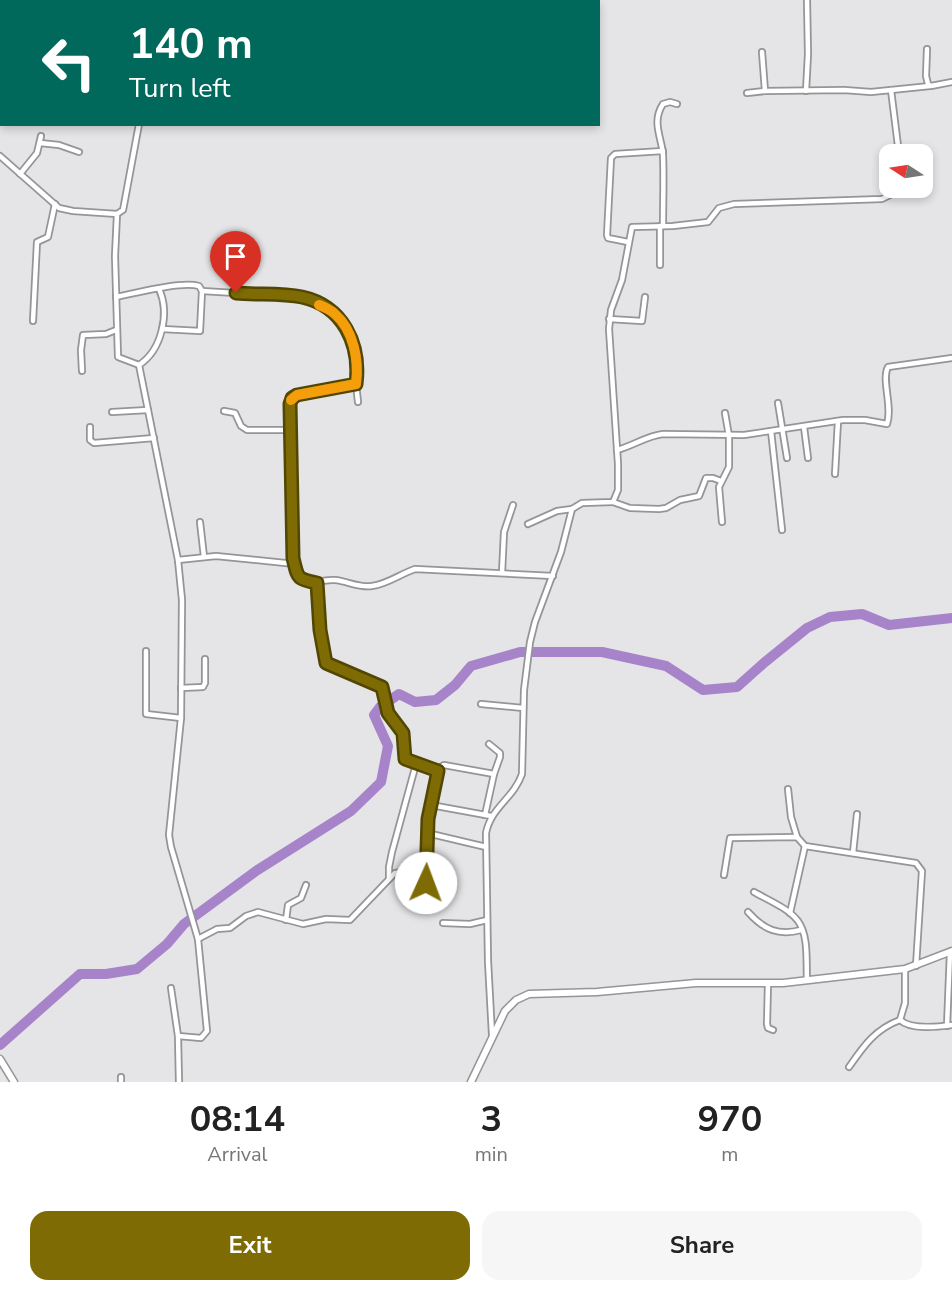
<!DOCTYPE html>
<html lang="en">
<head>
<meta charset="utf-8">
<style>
	:root { --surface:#fff; --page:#f6f6f6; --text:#222; --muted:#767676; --accent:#7e6b04 }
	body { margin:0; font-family:"Nunito Sans",sans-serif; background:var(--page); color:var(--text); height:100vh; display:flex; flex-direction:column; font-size:22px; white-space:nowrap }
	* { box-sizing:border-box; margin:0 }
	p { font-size:20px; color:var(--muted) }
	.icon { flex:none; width:33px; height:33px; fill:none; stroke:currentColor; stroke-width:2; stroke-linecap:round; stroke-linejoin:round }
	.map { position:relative; height:1082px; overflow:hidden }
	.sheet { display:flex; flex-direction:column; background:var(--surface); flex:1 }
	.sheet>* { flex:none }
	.hud { position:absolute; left:0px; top:0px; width:600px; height:126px; box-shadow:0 3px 9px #0003; background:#00695c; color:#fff; overflow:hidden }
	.needle { width:39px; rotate:282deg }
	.controls { position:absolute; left:879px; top:144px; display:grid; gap:12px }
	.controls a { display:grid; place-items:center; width:54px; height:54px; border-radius:12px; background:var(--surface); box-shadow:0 3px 9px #0003; font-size:30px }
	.pin { position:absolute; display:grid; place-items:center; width:51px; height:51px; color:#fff; margin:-62px -26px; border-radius:50% 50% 50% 0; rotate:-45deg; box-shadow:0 0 6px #0007 }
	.pin .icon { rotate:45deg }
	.me { position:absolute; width:66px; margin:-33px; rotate:2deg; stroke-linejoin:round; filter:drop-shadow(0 0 4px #0008) }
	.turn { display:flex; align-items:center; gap:21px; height:126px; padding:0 30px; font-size:27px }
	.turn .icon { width:78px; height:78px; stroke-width:2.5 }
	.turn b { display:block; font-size:42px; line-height:51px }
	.eta { display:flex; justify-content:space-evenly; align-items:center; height:102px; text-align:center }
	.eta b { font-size:36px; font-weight:700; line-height:42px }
	.primary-button { display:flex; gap:12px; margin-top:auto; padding:12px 30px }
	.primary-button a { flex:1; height:69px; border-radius:18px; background:var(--accent); color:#fff; font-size:24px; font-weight:700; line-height:69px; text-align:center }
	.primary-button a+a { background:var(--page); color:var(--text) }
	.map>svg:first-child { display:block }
</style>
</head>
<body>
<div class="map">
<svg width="952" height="1082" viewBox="0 0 952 1082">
	<rect width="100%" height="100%" fill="#e5e4e7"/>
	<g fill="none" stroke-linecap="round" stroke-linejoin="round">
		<polyline stroke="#a784ca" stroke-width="10" points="0,1045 80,974 106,974 137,969 167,944 184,924 256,871 351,811 381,782 388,746 374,715 380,707 399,694 415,702 436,700 455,685 471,666 520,652 602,652 666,666 703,690 737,687 765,662 807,628 830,617 862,614 889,625 952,618"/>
		<defs>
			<g id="street">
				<polyline points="87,2 88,0"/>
				<polyline points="143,2 143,0"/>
				<polyline points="268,2 268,0"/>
				<polyline points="360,2 361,0"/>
				<polyline points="385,2 386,0"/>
				<polyline points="927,49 926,76 928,84 931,86 952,82"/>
				<polyline points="762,52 765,91 844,90 871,92 891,90 899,154"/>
				<polyline points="891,90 930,86"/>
				<polyline points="806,91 808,54 807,0"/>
				<polyline points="747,93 765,91"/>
				<polyline points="0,119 2,114"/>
				<polyline points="139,124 124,205 123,210 117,214 115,256 118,357 139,365 178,560 182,600 181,718 169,835 171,847 198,939 207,1031 201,1038 178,1036 179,1082"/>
				<polyline points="40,143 59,145 79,152"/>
				<polyline points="0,156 59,208 73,211 117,214"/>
				<polyline points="20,174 37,153 41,136"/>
				<polyline points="660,226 660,265"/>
				<path d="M663 226C663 202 664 178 663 155 662 138 651 122 663 104L670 102 677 104"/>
				<polyline points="628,242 608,238 607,235 611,158 615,154 663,151"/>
				<polyline points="202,291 300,297 334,313 345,325 354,346 356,384 297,395 292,398 290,404 295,564"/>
				<path d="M116 297C136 293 181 281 199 286L202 291 200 331 162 329"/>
				<polyline points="609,319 642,321 645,297"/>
				<polyline points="33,321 37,242 48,237 55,204"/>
				<path d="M139 365C162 350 170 313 159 289"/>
				<polyline points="82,371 81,350 83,335 106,334 116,330"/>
				<polyline points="356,384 358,402"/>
				<polyline points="778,403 787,458"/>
				<polyline points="224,411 235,413 241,426 247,430 291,430"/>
				<polyline points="112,412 148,410"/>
				<polyline points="90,427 90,440 94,443 154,438"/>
				<polyline points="804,427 808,458"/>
				<polyline points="771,431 782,530"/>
				<path d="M617 450C633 446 646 436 663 434L744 435 843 420H865L887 424C893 406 881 380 888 367L952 358"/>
				<polyline points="835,474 838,421"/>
				<polyline points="613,502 630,508 659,509 666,508 680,500 699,496 706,478 713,478 721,481"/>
				<polyline points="200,522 204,557"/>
				<polyline points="722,522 719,487 729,467 729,436 725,413"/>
				<polyline points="528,524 557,511 572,509"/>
				<path d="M178 560 216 556 295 564C296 570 296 577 302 580 313 585 324 579 335 580 347 581 359 588 372 586 388 584 400 574 415 569L553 576"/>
				<polyline points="502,573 504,532 513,505"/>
				<polyline points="317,583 320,630 326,663 382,687 388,713 403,733 405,759 438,771"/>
				<polyline points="146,651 146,714 181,718"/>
				<polyline points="181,688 203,687 205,683 205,659"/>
				<polyline points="481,704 523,708"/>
				<polyline points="788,789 791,817 797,837"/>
				<polyline points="431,805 491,816"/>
				<polyline points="485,815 494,774"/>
				<polyline points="427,833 486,847"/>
				<polyline points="853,853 857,814"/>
				<polyline points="724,875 730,838 797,837 805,846 916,863 922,871 916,966"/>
				<polyline points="389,879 389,867 392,852 416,764"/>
				<path d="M754 892C768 900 788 908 798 921 809 936 806 962 807 980"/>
				<polyline points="411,901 422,897 425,893 427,869"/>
				<path d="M748 912C764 930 779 936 801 930"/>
				<polyline points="790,913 805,846"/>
				<polyline points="286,920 288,905 301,898 306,885"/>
				<polyline points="443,923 470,924 487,920"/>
				<polyline points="198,939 217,929 230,928 246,916 258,912 303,924 326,919 350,920 395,873 427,869 428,819 439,768 444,765 494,774 500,757 500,753 489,744"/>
				<polyline points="768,983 767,1024 768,1028 773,1030"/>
				<polyline points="171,988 178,1036"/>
				<path d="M900 1020C911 1030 937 1027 952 1025"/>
				<polyline points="947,1026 950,952"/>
				<path d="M492 1035 488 961 486 833C491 807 514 798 522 774L524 690 530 642 535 622 561 552 572 509 582 503 613 502 618 490V464L609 329 611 310 622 280 632 227 673 226 708 222 719 208 734 204 882 199 894 193 896 188"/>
				<path d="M849 1067C863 1047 875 1029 900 1020L905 1003V969"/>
				<polyline points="121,1082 121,1077"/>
			</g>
			<g id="secondary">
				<polyline points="0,1059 14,1082"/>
				<polyline points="471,1082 505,1011 516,1000 529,994 597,992 696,983 783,983 905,969 952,951"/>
			</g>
		</defs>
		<use href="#street" stroke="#959496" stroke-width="8"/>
		<use href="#secondary" stroke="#959496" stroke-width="9"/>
		<use href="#street" stroke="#fff" stroke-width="4.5"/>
		<use href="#secondary" stroke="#fff" stroke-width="6"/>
	</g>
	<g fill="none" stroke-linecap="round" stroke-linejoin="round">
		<defs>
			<path id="route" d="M236 293C257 295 281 293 302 297 343 306 361 344 356 384L297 395 292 398 290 404 293 558C298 578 296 579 317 583L320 630 326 663 382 687 388 713 403 733 405 759 438 771 428 819 426 883"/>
		</defs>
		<use href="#route" stroke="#524603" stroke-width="15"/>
		<use href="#route" stroke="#7e6b04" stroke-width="10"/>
		<path stroke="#f59e0b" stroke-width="10" d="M291 400 297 395 356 384C359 361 354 330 335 314 331 310 324 307 319 305"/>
	</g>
</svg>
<div class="controls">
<a><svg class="needle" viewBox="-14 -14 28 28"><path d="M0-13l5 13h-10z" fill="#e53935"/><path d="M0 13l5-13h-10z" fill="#767676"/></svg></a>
</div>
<div class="pin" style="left:236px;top:293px;background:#d93025"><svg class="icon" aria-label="arrive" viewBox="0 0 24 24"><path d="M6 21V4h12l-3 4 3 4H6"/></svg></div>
<svg class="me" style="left:426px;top:883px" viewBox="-20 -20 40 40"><circle r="19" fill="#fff"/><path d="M0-13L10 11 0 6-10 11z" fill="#7e6b04"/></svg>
<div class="hud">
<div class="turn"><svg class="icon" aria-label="left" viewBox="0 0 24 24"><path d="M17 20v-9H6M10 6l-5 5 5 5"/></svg><div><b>140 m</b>Turn left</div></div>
</div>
</div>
<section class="sheet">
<div class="eta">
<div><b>08:14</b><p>Arrival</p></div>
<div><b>3</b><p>min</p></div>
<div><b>970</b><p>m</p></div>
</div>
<div class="primary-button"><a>Exit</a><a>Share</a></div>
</section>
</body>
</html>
